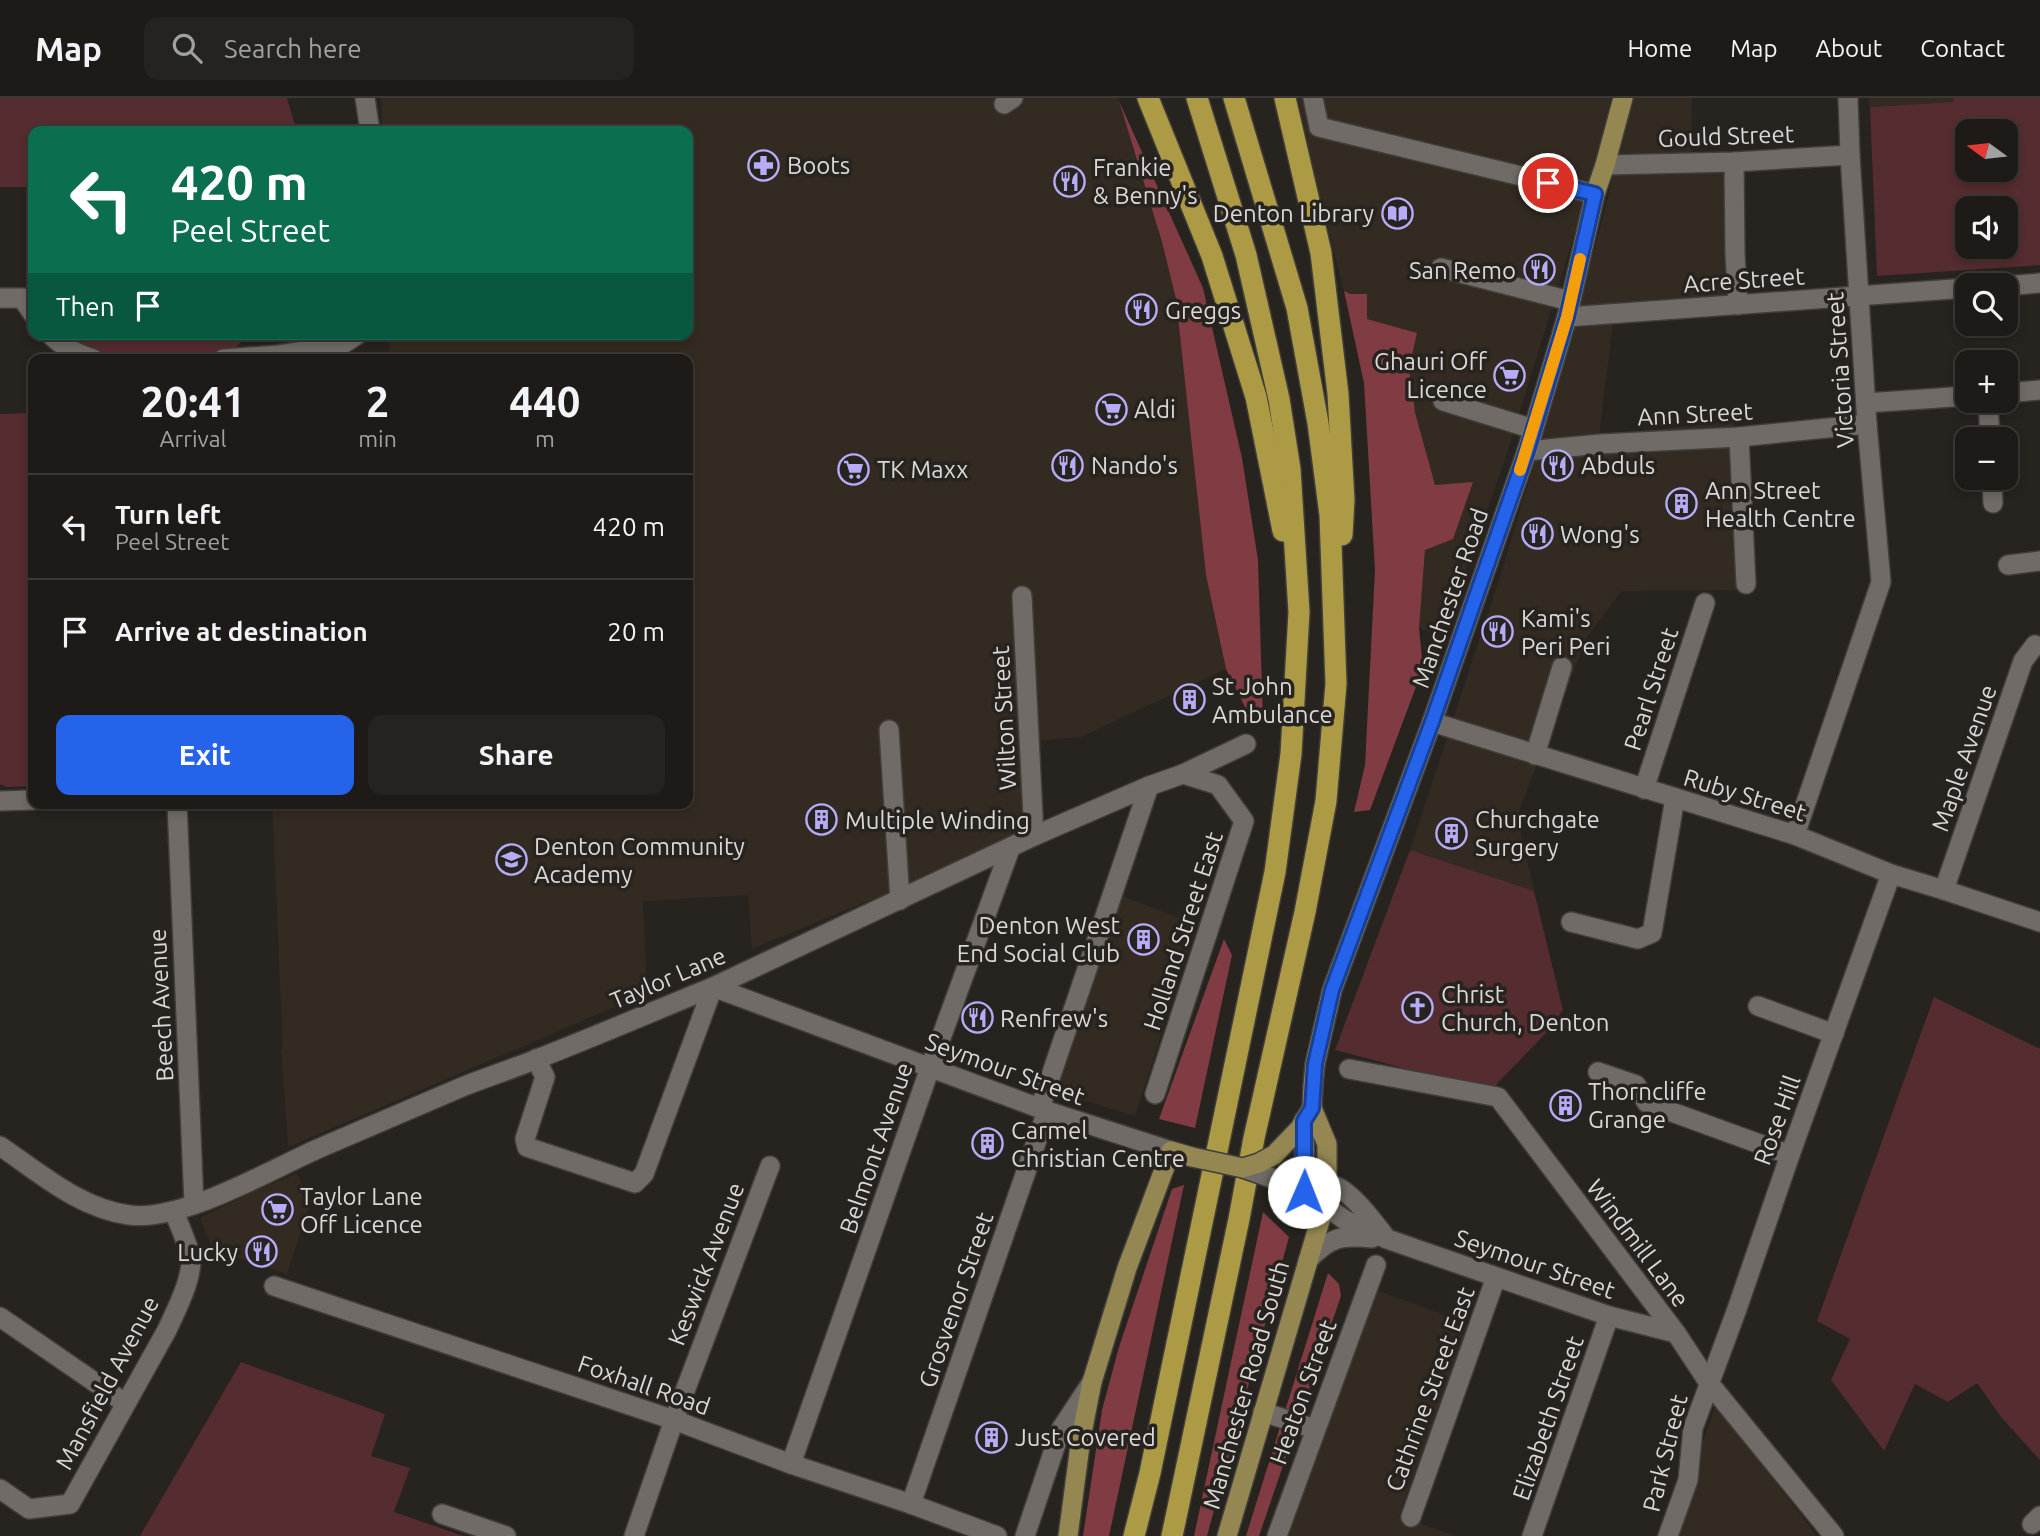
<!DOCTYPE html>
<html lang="en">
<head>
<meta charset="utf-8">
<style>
	:root { --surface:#1d1a17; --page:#252320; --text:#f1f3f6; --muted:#a0a1a1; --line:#3b3836; --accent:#2563eb }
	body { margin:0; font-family:Ubuntu,sans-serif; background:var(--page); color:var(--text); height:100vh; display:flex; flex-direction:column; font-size:26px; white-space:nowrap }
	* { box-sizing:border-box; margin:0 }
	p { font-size:23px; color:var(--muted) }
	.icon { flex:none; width:38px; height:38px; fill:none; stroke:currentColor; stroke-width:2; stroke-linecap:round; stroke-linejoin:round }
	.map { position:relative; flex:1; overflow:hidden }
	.side { position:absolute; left:28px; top:256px; width:665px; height:455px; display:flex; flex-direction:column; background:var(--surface); border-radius:14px; box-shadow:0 4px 10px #0003,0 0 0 2px var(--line) }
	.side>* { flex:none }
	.top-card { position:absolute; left:28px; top:28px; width:665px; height:214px; border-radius:14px; box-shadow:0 4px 10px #0003,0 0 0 2px var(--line); background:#0b6e4f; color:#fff; overflow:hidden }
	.needle { width:46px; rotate:285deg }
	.controls { position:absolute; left:1955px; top:21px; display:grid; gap:14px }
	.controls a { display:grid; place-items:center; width:63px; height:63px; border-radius:14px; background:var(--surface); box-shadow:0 4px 10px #0003,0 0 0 2px var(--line); font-size:35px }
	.pin { position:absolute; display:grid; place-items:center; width:60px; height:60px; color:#fff; margin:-30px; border:4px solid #fff; border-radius:50%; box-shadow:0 2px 7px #0007 }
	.me { position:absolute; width:77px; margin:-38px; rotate:1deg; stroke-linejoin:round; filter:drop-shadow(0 0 5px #0008) }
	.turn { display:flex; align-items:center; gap:24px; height:147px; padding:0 28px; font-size:32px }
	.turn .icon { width:91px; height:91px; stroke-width:2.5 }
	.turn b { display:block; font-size:49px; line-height:60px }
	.then { display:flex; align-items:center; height:66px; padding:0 28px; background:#0003; gap:14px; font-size:26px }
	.eta { display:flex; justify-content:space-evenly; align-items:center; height:119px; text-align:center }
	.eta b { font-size:42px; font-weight:700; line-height:49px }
	.primary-button { display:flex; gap:14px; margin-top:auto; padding:14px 28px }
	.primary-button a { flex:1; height:80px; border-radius:14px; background:var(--accent); color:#fff; font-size:28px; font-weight:700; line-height:80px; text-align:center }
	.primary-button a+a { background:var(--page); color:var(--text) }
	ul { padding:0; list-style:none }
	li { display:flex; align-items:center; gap:21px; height:105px; padding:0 28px; border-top:2px solid var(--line) }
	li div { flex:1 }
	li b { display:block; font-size:26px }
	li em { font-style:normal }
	header { display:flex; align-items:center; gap:42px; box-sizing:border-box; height:98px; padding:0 35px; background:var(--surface); border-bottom:2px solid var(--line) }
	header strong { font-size:33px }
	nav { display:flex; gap:38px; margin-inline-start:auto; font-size:24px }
	.search { width:490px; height:63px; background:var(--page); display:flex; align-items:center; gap:18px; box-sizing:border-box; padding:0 24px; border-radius:14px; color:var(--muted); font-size:26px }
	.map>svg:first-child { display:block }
</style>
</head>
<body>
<header>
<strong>Map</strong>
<div class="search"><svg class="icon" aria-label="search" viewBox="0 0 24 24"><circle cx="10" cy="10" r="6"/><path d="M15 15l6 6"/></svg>Search here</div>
<nav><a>Home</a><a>Map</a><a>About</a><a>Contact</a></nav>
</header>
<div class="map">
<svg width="2040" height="1438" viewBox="0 0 2040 1438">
	<rect width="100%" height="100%" fill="#27231f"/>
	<g fill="#332b22">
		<polygon points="381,0 1118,0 1162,144 1176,201 1206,477 1226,571 1081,639 1034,643 1025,738 752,851 748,797 643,803 647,895 288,1049 281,951 283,951 272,705 688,705 688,261 390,261 389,236 688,236 688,33 382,33"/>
		<polygon points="1298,0 1611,0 1595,69 1505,362 1442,538 1419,530 1425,451 1472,385 1435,387 1414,308 1409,270 1417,235 1366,221 1350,196 1344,193 1320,100"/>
		<polygon points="1633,0 1692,0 1691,56 1723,54 1730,197 1615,209 1599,338 1734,323 1738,492 1621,493 1587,539 1517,718 1534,793 1410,752 1499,482 1536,359 1598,138"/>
		<polygon points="1869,0 1954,0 1954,4 1870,9"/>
		<polygon points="1119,797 1197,826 1135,1018 1054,993 1079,926"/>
		<polygon points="297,1076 311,1103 287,1176 230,1157 217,1160 200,1120 259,1091"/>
		<polygon points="1371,1190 1468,1226 1399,1418 1455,1438 1283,1438"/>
		<polygon points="1716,1306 1817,1438 1671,1438"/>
	</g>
	<g fill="#552c30" fill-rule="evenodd">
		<polygon points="0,0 287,0 296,31 291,31 291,33 33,33 33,208 32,89 0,89"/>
		<path d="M1954 0H2040V167L1877 178 1870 9 1953 4ZM1967 33H2006V72H1967ZM2006 110V149H1967V110Z"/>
		<polygon points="56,236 249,236 232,253 208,257 138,259 121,259 77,250"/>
		<polygon points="33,315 33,688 6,689 0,686 0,316"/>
		<polygon points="1410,752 1534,793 1563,912 1545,936 1493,990 1426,976 1335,952"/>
		<polygon points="1934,899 2040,951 2040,1362 2001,1319 1977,1285 1948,1304 1915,1286 1884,1353 1831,1282 1850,1241 1817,1223"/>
		<polygon points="241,1264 385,1316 371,1358 410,1370 394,1414 464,1438 140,1438"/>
	</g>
	<g fill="#813b43">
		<polygon points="1119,3 1203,190 1242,360 1258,462 1263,623 1250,619 1226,571 1206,477 1176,201 1162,144"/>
		<polygon points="1344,193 1350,196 1367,196 1367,221 1417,235 1409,270 1415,314 1435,387 1473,384 1453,441 1425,452 1419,530 1423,570 1370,712 1354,714 1365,667 1375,472 1364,285"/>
		<polygon points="1224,841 1232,857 1195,1030 1159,1021"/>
		<polygon points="1184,1087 1109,1438 1083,1438 1102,1312 1119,1249 1172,1091"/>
		<polygon points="1263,1114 1289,1139 1207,1438 1194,1438"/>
		<polygon points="1328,1175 1339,1186 1341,1198 1259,1438 1246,1438"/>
	</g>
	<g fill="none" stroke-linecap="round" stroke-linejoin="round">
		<defs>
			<g id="minor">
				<polyline points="365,0 370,33"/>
				<polyline points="1313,0 1319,29 1595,96"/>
				<polyline points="1004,6 1013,0"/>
				<polyline points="1734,64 1735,156 1738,207"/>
				<polyline points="1605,67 1734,64 1850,57"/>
				<polyline points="1441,170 1570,203"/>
				<polyline points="2006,188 2040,185"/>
				<polyline points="0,200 22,200 33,216"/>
				<polyline points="1567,219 1967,190"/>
				<path d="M50 236C62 249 76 255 93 261"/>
				<polyline points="223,261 278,257 340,248 358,236"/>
				<polyline points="2006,295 2040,292"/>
				<polyline points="1443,303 1533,331"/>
				<polyline points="1988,303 1990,341"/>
				<polyline points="1866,305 1967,298"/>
				<polyline points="1739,339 1746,486"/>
				<polyline points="1527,353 1600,346 1739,339 1867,326"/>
				<polyline points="1992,380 1993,405"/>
				<polyline points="2008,467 2040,463"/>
				<polyline points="1022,498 1034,738"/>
				<polyline points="1432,624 1795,737 1891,776 1944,792 2040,824"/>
				<polyline points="889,632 900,802"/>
				<polyline points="1535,657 1562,569"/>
				<polyline points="1644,691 1705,505"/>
				<polyline points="0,703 33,702"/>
				<polyline points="177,705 194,1106"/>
				<polyline points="1795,737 1881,484 1867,326 1850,57 1848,0"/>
				<polyline points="1944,792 2023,563 2035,547"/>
				<polyline points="1571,824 1638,841 1652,835 1675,700"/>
				<polyline points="1758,908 1834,936"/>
				<polyline points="536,961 545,979 525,1041 527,1049 635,1085 644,1076 713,889 1034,738 1149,688 1183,676 1246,646"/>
				<polyline points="1349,971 1498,999 1676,1235"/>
				<polyline points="1598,974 1636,987 1647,1005 1790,1057"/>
				<polyline points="1155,996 1244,723 1218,687 1183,676"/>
				<polyline points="1040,1010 1149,688"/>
				<polyline points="274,1188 674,1322 791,1366 911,1406 997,1438"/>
				<polyline points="0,1219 125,1305"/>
				<polyline points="1263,1314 1315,1331"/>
				<polyline points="791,1366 930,970 1010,751"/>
				<path d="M0 1391 29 1411 70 1406 167 1232C176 1212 195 1177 190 1156 186 1142 179 1127 174 1113"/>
				<polyline points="911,1406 1047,1013"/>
				<polyline points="442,1416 506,1438"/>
				<polyline points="1411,1419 1496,1179"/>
				<polyline points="2032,1426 2040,1418"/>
				<polyline points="634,1438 674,1322 770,1068"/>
				<polyline points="1025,1438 1061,1331 1092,1284"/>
				<polyline points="1277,1438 1376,1167"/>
				<polyline points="1532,1438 1609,1218"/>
				<polyline points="1668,1438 1688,1382 1693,1330 1737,1211 1790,1057 1891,776"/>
			</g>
			<g id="tertiary">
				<path d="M1304 1022 1305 1094C1311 1092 1319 1087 1326 1086 1346 1085 1373 1123 1384 1137"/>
				<path d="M0 1048C40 1075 79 1110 129 1117 183 1124 271 1071 322 1049 368 1029 415 1009 462 989 487 979 512 971 537 961 596 938 654 913 713 889L1047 1013 1171 1053"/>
				<polyline points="1269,1079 1305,1094 1345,1122 1387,1141 1609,1218 1676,1235 1709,1285 1834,1438"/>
				<path d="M1308 1162C1330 1139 1341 1137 1372 1140"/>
			</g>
			<g id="primary">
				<polyline points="1274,1057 1300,1030 1312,1010"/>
				<polyline points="1068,1438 1081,1340 1092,1284 1127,1170 1171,1053 1192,1059"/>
				<polyline points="1227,1438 1324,1109 1327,1086 1327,1046 1312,1010 1313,988 1315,966 1332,892 1432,624 1527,353 1567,219 1595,96 1605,67 1623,0"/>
			</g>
			<g id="motorway">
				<polyline points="1148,0 1212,158 1256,299 1283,433"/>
				<polyline points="1285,0 1321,155 1338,296 1344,402 1342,437"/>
				<polyline points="1134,1438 1150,1375 1275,774 1291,656 1299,514 1290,371 1279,301 1246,157 1197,0"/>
				<polyline points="1172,1438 1239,1121 1254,1040 1305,814 1326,703 1336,586 1330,417 1318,325 1297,210 1234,0"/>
			</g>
		</defs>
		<use href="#minor" stroke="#403e3a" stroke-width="22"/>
		<use href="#tertiary" stroke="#403e3a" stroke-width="22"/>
		<use href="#primary" stroke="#403e3a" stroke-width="22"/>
		<use href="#motorway" stroke="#403e3a" stroke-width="24"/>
		<use href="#minor" stroke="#706b66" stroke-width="19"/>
		<use href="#tertiary" stroke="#706b66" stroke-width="19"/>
		<use href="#primary" stroke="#948752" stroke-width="19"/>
		<use href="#motorway" stroke="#ac9a44" stroke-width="21"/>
		<defs>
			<polyline id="tertiary-bridge" points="1243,1070 1269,1079"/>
			<polyline id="primary-bridge" points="1192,1059 1243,1070 1259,1065 1274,1057"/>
		</defs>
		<use href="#tertiary-bridge" stroke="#403e3a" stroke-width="22" stroke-linecap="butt"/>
		<use href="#primary-bridge" stroke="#403e3a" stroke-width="22" stroke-linecap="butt"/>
		<use href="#tertiary-bridge" stroke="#706b66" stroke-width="19"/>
		<use href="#primary-bridge" stroke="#948752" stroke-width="19"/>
	</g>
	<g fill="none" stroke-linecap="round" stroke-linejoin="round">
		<defs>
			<polyline id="route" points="1304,1094 1304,1023 1312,1010 1315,966 1332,892 1432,624 1527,353 1567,219 1595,96 1548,85"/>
		</defs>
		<use href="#route" stroke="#184099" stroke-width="18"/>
		<use href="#route" stroke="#2563eb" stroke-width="12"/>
		<polyline stroke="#f59e0b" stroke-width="12" points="1520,372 1567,219 1580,161"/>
	</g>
	<defs>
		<symbol id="pharmacy-ring" viewBox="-11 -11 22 22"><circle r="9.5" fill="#27231f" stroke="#b8abf7" stroke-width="1.5"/><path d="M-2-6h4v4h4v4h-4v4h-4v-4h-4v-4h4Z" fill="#b8abf7"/></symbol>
		<symbol id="restaurant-ring" viewBox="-11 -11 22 22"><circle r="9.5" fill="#27231f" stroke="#b8abf7" stroke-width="1.5"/><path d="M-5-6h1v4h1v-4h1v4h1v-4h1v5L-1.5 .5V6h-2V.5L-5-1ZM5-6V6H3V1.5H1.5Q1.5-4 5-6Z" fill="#b8abf7"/></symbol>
		<symbol id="library-ring" viewBox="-11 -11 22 22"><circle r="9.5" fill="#27231f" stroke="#b8abf7" stroke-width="1.5"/><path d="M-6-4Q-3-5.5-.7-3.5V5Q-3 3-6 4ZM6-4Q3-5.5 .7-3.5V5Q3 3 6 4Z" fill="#b8abf7"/></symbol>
		<symbol id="supermarket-ring" viewBox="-11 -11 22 22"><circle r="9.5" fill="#27231f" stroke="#b8abf7" stroke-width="1.5"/><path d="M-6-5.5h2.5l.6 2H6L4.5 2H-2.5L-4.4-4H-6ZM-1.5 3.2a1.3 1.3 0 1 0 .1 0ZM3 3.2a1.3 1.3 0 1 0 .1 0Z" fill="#b8abf7"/></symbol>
		<symbol id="building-ring" viewBox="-11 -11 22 22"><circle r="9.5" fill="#27231f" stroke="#b8abf7" stroke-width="1.5"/><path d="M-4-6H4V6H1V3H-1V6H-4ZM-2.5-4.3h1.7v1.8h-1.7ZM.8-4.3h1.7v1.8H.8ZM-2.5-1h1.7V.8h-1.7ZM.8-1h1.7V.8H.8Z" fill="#b8abf7"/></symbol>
		<symbol id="school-ring" viewBox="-11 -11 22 22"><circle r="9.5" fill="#27231f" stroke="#b8abf7" stroke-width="1.5"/><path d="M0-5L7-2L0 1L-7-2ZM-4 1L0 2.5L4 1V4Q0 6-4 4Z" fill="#b8abf7"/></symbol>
		<symbol id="church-ring" viewBox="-11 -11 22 22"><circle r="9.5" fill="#27231f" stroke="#b8abf7" stroke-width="1.5"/><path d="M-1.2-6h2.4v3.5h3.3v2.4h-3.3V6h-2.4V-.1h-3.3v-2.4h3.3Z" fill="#b8abf7"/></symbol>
	</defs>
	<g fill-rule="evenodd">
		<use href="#pharmacy-ring" x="746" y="50" width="35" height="35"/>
		<use href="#restaurant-ring" x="1052" y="66" width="35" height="35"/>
		<use href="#library-ring" x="1380" y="98" width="35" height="35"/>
		<use href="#restaurant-ring" x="1522" y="154" width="35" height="35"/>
		<use href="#restaurant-ring" x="1124" y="194" width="35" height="35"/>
		<use href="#supermarket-ring" x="1492" y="260" width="35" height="35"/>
		<use href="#supermarket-ring" x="1094" y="294" width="35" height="35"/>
		<use href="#restaurant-ring" x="1050" y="350" width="35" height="35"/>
		<use href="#restaurant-ring" x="1540" y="350" width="35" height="35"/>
		<use href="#supermarket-ring" x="836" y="354" width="35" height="35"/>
		<use href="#building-ring" x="1664" y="388" width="35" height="35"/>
		<use href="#restaurant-ring" x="1520" y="418" width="35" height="35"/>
		<use href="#restaurant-ring" x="1480" y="516" width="35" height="35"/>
		<use href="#building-ring" x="1172" y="584" width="35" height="35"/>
		<use href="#building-ring" x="804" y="704" width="35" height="35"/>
		<use href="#building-ring" x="1434" y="718" width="35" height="35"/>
		<use href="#school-ring" x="494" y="744" width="35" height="35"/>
		<use href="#building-ring" x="1126" y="824" width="35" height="35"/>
		<use href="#church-ring" x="1400" y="892" width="35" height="35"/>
		<use href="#restaurant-ring" x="960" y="902" width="35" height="35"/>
		<use href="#building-ring" x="1548" y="990" width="35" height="35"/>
		<use href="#building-ring" x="970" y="1028" width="35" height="35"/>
		<use href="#supermarket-ring" x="260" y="1094" width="35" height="35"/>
		<use href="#restaurant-ring" x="244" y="1136" width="35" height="35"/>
		<use href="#building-ring" x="974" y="1322" width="35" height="35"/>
	</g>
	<g text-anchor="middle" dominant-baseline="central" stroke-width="7" stroke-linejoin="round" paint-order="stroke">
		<g font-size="24" fill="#dad8d5" stroke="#27231f">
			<text transform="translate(1726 38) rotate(-2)">Gould Street</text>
			<text transform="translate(1744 182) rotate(-4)">Acre Street</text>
			<text transform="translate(1840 272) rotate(-94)">Victoria Street</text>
			<text transform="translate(1695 316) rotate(-3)">Ann Street</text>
			<text transform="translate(1450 500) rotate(-71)">Manchester Road</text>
			<text transform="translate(1651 591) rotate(-72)">Pearl Street</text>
			<text transform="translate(1004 620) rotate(-93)">Wilton Street</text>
			<text transform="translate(1964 660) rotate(-71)">Maple Avenue</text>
			<text transform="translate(1745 697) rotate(17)">Ruby Street</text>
			<text transform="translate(1183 833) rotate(-72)">Holland Street East</text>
			<text transform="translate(668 880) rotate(-23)">Taylor Lane</text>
			<text transform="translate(161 907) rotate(-93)">Beech Avenue</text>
			<text transform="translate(1005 971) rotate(20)">Seymour Street</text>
			<text transform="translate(1777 1022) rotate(-70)">Rose Hill</text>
			<text transform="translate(876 1050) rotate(-71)">Belmont Avenue</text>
			<text transform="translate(1638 1145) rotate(53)">Windmill Lane</text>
			<text transform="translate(706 1166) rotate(-69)">Keswick Avenue</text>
			<text transform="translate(1535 1166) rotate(19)">Seymour Street</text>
			<text transform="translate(956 1202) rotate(-71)">Grosvenor Street</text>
			<text transform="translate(107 1285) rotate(-62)">Mansfield Avenue</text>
			<text transform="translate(644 1287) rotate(19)">Foxhall Road</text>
			<text transform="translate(1246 1287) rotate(-74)">Manchester Road South</text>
			<text transform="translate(1430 1291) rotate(-70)">Cathrine Street East</text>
			<text transform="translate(1303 1294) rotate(-70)">Heaton Street</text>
			<text transform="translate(1548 1320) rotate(-71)">Elizabeth Street</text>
			<text transform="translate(1665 1355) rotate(-76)">Park Street</text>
		</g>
		<g font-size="24" fill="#dad8d5" stroke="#27231f" text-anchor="start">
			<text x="787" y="67">Boots</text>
			<text x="1093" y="69">Frankie<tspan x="1093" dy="28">&amp; Benny's</tspan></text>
			<text x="1374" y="115" text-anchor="end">Denton Library</text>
			<text x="1516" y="172" text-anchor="end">San Remo</text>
			<text x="1165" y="212">Greggs</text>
			<text x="1487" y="263" text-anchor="end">Ghauri Off<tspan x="1487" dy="28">Licence</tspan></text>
			<text x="1134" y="311">Aldi</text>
			<text x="1091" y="367">Nando's</text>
			<text x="1581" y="367">Abduls</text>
			<text x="877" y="371">TK Maxx</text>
			<text x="1705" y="392">Ann Street<tspan x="1705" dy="28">Health Centre</tspan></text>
			<text x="1560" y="436">Wong's</text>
			<text x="1521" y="520">Kami's<tspan x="1521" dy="28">Peri Peri</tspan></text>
			<text x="1212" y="588">St John<tspan x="1212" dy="28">Ambulance</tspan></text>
			<text x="1475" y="721">Churchgate<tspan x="1475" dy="28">Surgery</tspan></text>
			<text x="845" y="722">Multiple Winding</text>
			<text x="534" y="748">Denton Community<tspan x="534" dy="28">Academy</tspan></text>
			<text x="1120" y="827" text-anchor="end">Denton West<tspan x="1120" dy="28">End Social Club</tspan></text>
			<text x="1441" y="896">Christ<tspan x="1441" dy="28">Church, Denton</tspan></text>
			<text x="1000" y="920">Renfrew's</text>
			<text x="1588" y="993">Thorncliffe<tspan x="1588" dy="28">Grange</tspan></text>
			<text x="1011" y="1032">Carmel<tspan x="1011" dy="28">Christian Centre</tspan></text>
			<text x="300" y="1098">Taylor Lane<tspan x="300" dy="28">Off Licence</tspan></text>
			<text x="238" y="1154" text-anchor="end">Lucky</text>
			<text x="1015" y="1339">Just Covered</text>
		</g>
	</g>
</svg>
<div class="controls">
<a><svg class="needle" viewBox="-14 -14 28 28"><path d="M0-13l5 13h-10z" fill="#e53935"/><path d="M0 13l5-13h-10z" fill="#a0a1a1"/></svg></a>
<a><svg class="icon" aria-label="sound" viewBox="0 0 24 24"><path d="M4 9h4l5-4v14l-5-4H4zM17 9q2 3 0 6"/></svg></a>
<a><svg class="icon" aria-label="search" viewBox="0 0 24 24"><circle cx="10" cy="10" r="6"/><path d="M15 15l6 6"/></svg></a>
<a>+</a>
<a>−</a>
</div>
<div class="pin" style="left:1548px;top:85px;background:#d93025"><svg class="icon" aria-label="arrive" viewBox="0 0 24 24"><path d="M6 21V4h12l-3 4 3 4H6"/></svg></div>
<svg class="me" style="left:1304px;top:1094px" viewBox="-20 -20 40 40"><circle r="19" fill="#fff"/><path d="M0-13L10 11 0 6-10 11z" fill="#2563eb"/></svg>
<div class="top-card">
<div class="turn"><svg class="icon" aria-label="left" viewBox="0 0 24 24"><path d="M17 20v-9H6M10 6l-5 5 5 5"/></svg><div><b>420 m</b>Peel Street</div></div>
<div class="then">Then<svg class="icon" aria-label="arrive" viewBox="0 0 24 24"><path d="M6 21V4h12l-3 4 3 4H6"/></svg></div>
</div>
<section class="side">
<div class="eta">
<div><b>20:41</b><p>Arrival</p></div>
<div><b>2</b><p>min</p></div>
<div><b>440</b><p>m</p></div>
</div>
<ul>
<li><svg class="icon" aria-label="left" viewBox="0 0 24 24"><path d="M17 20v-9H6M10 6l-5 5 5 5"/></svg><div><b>Turn left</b><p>Peel Street</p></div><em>420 m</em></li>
<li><svg class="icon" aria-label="arrive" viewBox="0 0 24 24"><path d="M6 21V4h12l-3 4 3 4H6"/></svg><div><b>Arrive at destination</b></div><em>20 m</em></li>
</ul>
<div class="primary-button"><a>Exit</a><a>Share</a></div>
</section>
</div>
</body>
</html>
